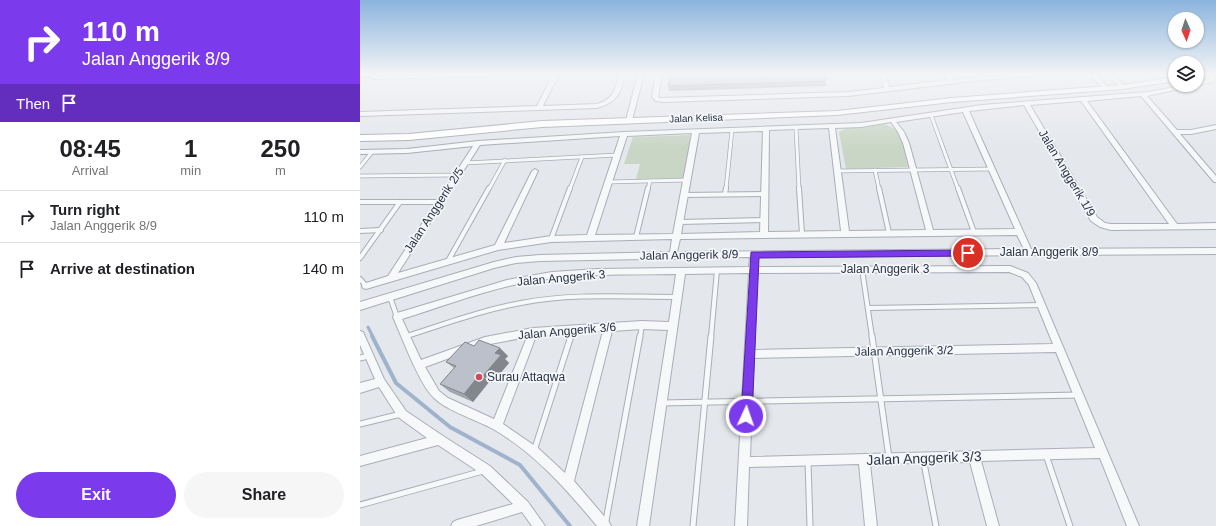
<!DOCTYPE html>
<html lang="en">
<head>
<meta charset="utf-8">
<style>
	:root { --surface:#fff; --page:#f6f6f6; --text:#202124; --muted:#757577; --line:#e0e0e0; --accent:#7c3aed }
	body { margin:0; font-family:Helvetica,sans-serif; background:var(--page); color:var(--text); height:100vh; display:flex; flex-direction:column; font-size:15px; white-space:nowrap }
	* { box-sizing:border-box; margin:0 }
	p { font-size:13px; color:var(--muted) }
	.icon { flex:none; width:22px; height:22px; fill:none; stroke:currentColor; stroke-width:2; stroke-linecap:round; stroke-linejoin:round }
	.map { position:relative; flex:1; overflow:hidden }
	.sheet { display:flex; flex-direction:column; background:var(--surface); width:360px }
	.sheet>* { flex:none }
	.banner { background:#7c3aed; color:#fff; overflow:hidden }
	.needle { width:26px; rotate:177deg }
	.controls { position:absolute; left:808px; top:12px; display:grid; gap:8px }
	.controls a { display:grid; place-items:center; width:36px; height:36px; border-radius:50%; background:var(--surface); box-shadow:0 1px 3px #0004; font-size:20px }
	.pin { position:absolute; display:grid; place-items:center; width:34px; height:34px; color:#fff; margin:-17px; border:2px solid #fff; border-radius:50%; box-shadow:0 1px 4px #0007 }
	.me { position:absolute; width:44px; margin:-22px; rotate:3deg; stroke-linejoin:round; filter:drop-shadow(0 0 3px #0008) }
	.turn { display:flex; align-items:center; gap:14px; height:84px; padding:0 16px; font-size:18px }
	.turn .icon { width:52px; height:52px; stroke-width:2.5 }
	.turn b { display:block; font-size:28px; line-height:34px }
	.then { display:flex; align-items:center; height:38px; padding:0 16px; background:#0003; gap:8px; font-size:15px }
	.eta { display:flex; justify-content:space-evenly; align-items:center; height:68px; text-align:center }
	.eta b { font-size:24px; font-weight:800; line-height:28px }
	.button { display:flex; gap:8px; margin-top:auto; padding:8px 16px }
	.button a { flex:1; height:46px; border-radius:24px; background:var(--accent); color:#fff; font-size:16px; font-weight:800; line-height:46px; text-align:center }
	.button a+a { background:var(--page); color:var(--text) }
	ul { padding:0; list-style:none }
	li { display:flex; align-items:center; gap:12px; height:52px; padding:0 16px; border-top:1px solid var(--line) }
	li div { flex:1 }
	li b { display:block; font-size:15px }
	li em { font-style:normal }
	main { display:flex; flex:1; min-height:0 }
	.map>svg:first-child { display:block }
</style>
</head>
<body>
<main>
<section class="sheet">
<div class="banner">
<div class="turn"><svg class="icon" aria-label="right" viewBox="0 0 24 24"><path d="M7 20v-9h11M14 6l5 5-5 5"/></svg><div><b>110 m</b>Jalan Anggerik 8/9</div></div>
<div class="then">Then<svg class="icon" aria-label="arrive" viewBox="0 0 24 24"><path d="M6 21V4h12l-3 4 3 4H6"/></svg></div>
</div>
<div class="eta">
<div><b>08:45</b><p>Arrival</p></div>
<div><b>1</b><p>min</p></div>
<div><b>250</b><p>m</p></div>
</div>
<ul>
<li><svg class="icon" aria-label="right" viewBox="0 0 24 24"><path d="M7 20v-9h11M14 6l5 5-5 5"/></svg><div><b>Turn right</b><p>Jalan Anggerik 8/9</p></div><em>110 m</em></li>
<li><svg class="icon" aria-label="arrive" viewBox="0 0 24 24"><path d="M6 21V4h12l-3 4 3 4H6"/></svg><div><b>Arrive at destination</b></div><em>140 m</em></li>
</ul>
<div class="button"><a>Exit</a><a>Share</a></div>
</section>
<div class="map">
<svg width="856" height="526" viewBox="0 0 856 526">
	<rect width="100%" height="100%" fill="#e4e7ec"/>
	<g fill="#c9d6c5">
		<polygon points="525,124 537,130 542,141 548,167 486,169 479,132 487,128 502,128"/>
		<polygon points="331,135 323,178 276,179 280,164 264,164 273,137"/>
	</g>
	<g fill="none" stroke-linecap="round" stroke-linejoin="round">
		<polyline stroke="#9fb4cc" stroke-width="3" points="8,327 13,337"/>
		<polyline stroke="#9fb4cc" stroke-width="4" points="12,336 36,383 90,427 160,465 210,526"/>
		<defs>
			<g id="service-far2">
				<polyline points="620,74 622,78"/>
				<polyline points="0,81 2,79"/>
				<polyline points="571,115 598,189"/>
				<polyline points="436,128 439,189"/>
				<polyline points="105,163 257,155"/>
				<polyline points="0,167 12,152"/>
				<polyline points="515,170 519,189"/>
				<polyline points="477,171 632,169"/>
				<polyline points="0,176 97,175"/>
				<polyline points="248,182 327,180"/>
				<polyline points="129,189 145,160"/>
				<polyline points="210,189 222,157"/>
				<polyline points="288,189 290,181"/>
				<polyline points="366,189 372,130"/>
			</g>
			<g id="service-far1">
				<polyline points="439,188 442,234"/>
				<polyline points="519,188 529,233"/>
				<polyline points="598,188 614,232"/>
				<polyline points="365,194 366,188"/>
				<polyline points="324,195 405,194"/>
				<polyline points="320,222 404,220"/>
				<polyline points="0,231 21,230"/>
				<polyline points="276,237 288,188"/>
				<polyline points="191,239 210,188"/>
				<polyline points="0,258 40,202"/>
				<polyline points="88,261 129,188"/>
				<polyline points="502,269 512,337"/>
				<polyline points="0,279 6,286"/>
				<polyline points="30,297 37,317"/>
				<polyline points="508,308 681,305"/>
				<path d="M47 336C85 324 122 310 161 303 212 293 265 297 316 297"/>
				<polyline points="211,337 213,330"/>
				<polyline points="280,337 282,325"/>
				<polyline points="351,337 357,270"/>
			</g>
			<g id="service">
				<polyline points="512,336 529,458"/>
				<polyline points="0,358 8,356"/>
				<polyline points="301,403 719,395"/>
				<polyline points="0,424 41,414"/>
				<polyline points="174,451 211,336"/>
				<polyline points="686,455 710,526"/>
				<polyline points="563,458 576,526"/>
				<polyline points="448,461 450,526"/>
				<polyline points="0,505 123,471"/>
				<polyline points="245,526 280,336"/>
				<polyline points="333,526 351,336"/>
			</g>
			<g id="minor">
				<polygon points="60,74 134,74 131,76 12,79 9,77 12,75"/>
				<path d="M193 74H199L183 106 237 104C254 99 255 90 259 74H265C260 94 258 102 237 108L0 116V112L177 106Z"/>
				<polygon points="278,74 284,74 272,120 269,122 266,120"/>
				<polygon points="296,74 302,74 298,97 300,98 488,92 524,88 520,74 526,74 529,87 587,80 584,74 590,74 593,80 648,74 672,74 669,76 622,80 488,96 303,102 296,101 292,97"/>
				<polygon points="730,74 736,74 748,88 748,90 744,90"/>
				<polygon points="748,74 754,74 764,86 764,88 760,88"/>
				<path d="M853 74H856V77L852 82 787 96 817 130H831L856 125V129L831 134H820L856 176V182H854L781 96 727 101 817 224 856 223V229L751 230 740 227 731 221 664 105 609 111 671 249 856 248V254L398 257 397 267 650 266 668 273 676 283 779 526H767L740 458 621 461 639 526H627L610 462 510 464 517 526H505L499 464 389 467 387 526H375L389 273 325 274 289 526H277L308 330 282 329 252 331 214 481 249 522 251 526H237C207 490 175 453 133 429 115 419 89 412 74 398 59 384 42 337 33 317L34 314 37 313 147 280 192 272 238 269 389 267 390 257 180 261 156 263 134 268 0 310V302L134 262 156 257 180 255 310 252 312 239 191 242 138 250 6 289 3 288 2 286 3 284 28 276 75 204H0V200H78L113 146 47 153 0 154V150L47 149 118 141 264 132 501 123 622 105 788 92 825 85H837V82L848 80ZM721 101 809 224H751L745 223 737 217 670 105ZM603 112 655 229 573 230 549 143 544 132 536 122ZM531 122 538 132 543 143 566 230 489 231 475 128 501 127ZM469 128 481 231 408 232 409 130ZM403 131 400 232 321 234 339 133ZM332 133 313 234 235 235 267 136ZM260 136 227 235 191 236 144 243 178 171 175 169 172 171 135 245 38 273 120 145ZM657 235 664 249 317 252 320 239ZM649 272 662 277 669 285 693 344 394 350 397 273ZM316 274 309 322 282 321 173 328 125 337 61 360 42 319C84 306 125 290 168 282 216 273 267 275 316 274ZM243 331 205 473 178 448 143 424 176 336ZM167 337 134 419 88 398 79 391 65 367 125 345ZM696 352 735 448 390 457 394 358Z"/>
				<polygon points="0,331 3,332 24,379 46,411 83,436 130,466 168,502 185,526 172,526 162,512 116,526 91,526 93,522 97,520 153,504 122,474 78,445 0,466 0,456 67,438 38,417 19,387 0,393 0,383 15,379 0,345"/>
			</g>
			<polygon id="secondary" points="815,77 815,81 762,89 592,102 477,115 182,127 49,140 0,141 0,135 49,134 182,121 477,111 592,98 762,85"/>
		</defs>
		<use href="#service-far2" stroke="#a9aeb7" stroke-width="4.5"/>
		<use href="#service-far1" stroke="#a9aeb7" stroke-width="6"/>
		<use href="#service" stroke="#a9aeb7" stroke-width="7"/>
		<use href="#minor" stroke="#a9aeb7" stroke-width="2"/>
		<use href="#secondary" stroke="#a9aeb7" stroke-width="2"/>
		<use href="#service-far2" stroke="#f7f8fa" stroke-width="3"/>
		<use href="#service-far1" stroke="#f7f8fa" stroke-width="4"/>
		<use href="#service" stroke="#f7f8fa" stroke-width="5"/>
		<use href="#minor" fill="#f7f8fa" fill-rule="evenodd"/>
		<use href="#secondary" fill="#fff" fill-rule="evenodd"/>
	</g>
	<g fill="#a1a5ae">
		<polygon points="311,74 476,74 465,74 466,86 309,91 308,86"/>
		<polygon points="114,346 148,356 145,359 149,363 132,383 129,382 113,402 90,392 80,384 94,368 86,362"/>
	</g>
	<g fill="#83868d">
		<polygon points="140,348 148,356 145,359 149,363 132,383 123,376 135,353"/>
		<polygon points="120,374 129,382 113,402 104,394"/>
	</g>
	<g fill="#bbc0ca" stroke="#83868d">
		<polygon points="311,74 465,74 466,81 308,86"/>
		<polygon points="119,340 140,348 135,353 141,355 123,376 120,374 104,394 80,384 96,366 86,362 105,342 114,346"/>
	</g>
	<linearGradient id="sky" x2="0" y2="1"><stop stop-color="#8bb4dd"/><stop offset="0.5" stop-color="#f3f4f6"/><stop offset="1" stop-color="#f3f4f6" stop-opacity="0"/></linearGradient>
	<rect width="856" height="148" fill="url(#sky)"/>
	<polygon fill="#7c3aed" stroke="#51269a" points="608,250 612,253 608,256 399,258 392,416 391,420 386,422 382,420 381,416 391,252"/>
	<circle fill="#d1495b" stroke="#f4f6f9" stroke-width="1.5" cx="119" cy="377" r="4"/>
	<g text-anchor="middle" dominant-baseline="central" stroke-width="3.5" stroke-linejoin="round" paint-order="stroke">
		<g font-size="10" fill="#2b3445" stroke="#f4f6f9">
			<text transform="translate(336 118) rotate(-2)">Jalan Kelisa</text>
		</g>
		<g font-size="12" fill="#2b3445" stroke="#f4f6f9">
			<text transform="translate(707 173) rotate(59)">Jalan Anggerik 1/9</text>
			<text transform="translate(74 210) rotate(-57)">Jalan Anggerik 2/5</text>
			<text x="689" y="252">Jalan Anggerik 8/9</text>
			<text transform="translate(329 255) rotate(-1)">Jalan Anggerik 8/9</text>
			<text x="525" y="269">Jalan Anggerik 3</text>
			<text transform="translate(201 278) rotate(-5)">Jalan Anggerik 3</text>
			<text transform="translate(207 331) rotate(-5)">Jalan Anggerik 3/6</text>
			<text transform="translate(544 351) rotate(-1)">Jalan Anggerik 3/2</text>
		</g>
		<g font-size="12" fill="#2b3445" stroke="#f4f6f9" text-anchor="start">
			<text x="127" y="377">Surau Attaqwa</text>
		</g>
		<g font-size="14" fill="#2b3445" stroke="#f4f6f9">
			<text transform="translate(564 458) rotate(-2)">Jalan Anggerik 3/3</text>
		</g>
	</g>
</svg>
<div class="controls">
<a><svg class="needle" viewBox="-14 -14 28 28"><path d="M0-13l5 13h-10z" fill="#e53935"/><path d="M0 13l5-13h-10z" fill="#757577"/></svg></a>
<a><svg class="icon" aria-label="layers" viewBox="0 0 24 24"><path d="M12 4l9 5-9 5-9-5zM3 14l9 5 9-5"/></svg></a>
</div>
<div class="pin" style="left:608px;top:253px;background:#d93025"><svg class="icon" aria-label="arrive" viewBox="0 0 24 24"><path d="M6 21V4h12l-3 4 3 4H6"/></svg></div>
<svg class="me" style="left:386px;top:416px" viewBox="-20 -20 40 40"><circle r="17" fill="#7c3aed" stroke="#fff" stroke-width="3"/><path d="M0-11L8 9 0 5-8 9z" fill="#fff"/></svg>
</div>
</main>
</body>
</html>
